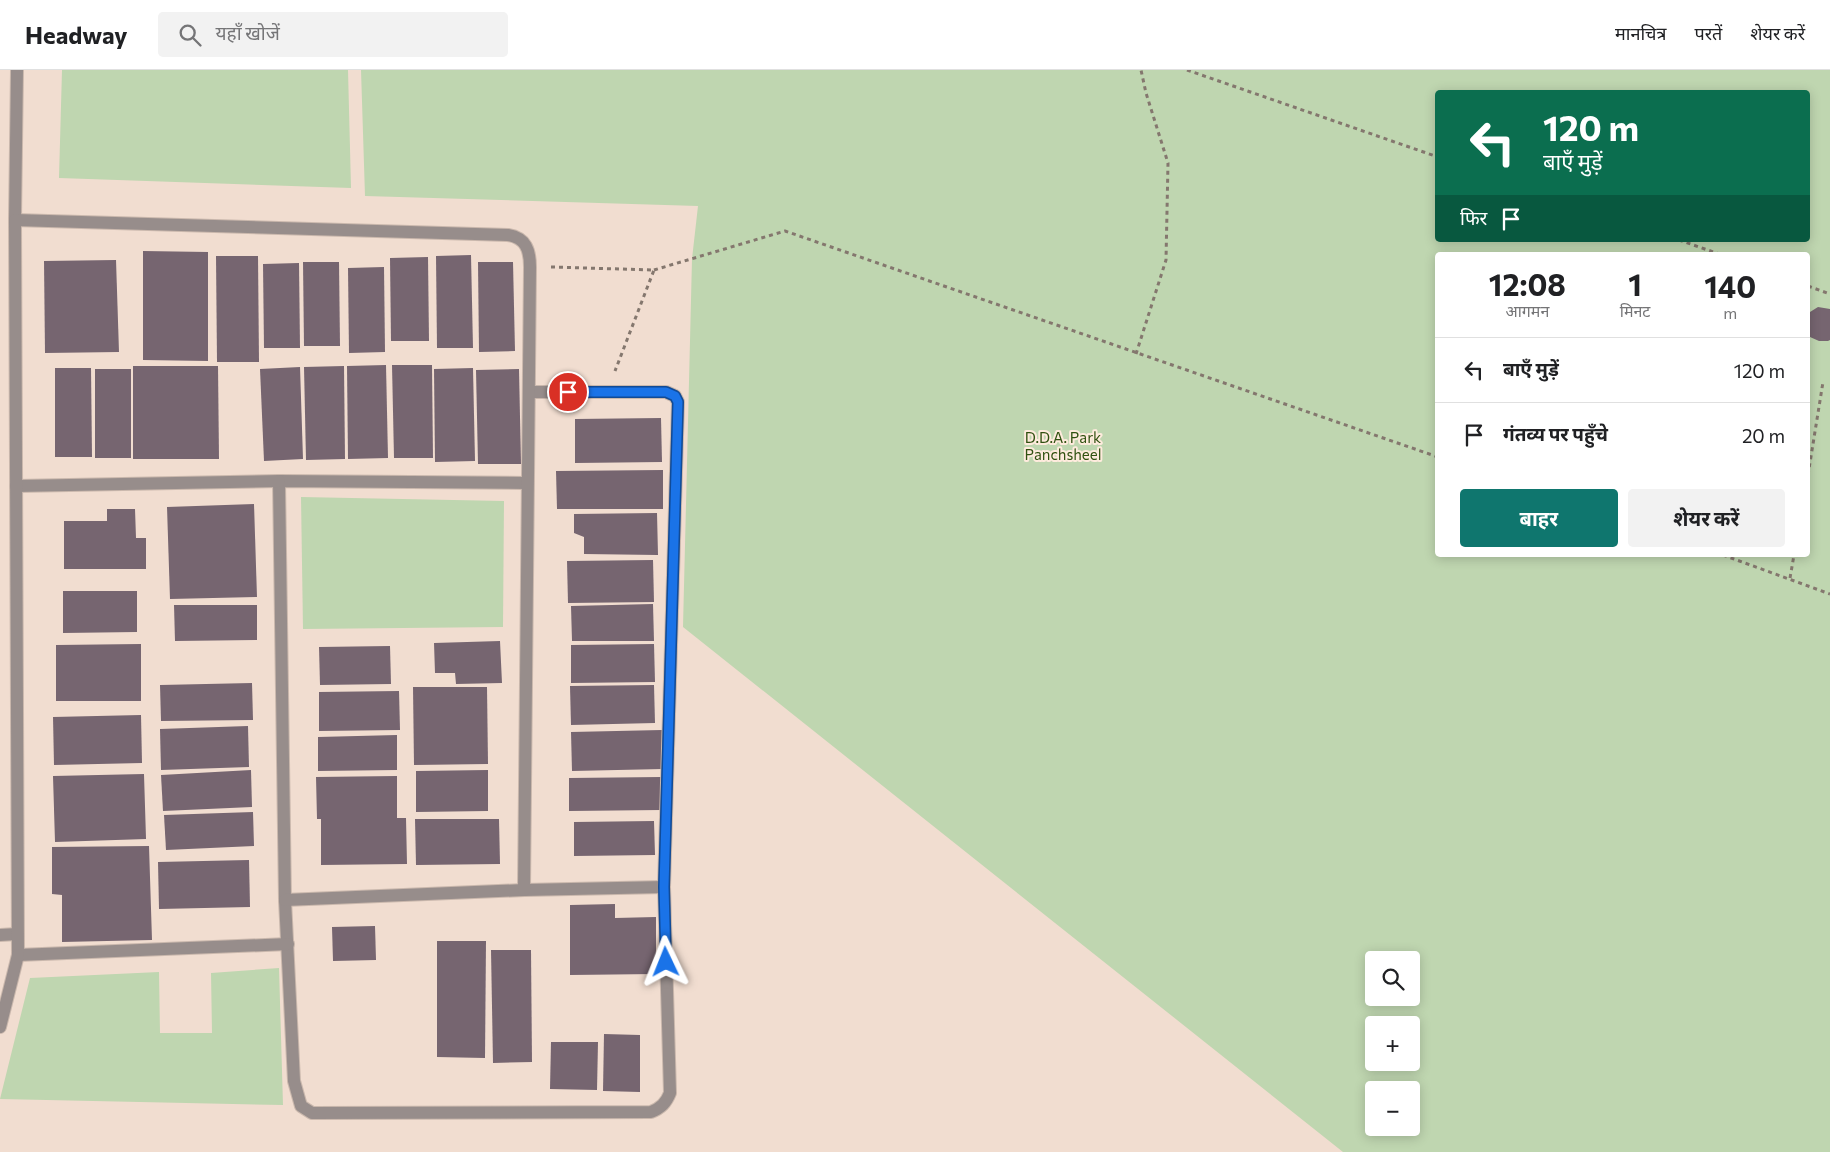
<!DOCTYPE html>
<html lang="hi">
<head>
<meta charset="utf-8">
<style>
	:root { --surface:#fff; --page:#f2f2f2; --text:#202124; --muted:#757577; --line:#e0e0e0; --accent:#0f766e }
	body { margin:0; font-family:Commissioner,"Noto Sans Devanagari",sans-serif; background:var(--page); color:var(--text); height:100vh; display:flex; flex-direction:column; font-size:19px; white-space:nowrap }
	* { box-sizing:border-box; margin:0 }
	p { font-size:16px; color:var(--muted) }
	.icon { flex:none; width:28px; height:28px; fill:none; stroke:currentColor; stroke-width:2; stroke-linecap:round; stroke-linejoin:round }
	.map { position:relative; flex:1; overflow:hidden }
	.panel { position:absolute; left:1435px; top:182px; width:375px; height:305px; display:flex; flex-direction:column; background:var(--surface); border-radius:5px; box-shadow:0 2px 12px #0003 }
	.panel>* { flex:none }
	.hud { position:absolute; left:1435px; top:20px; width:375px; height:152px; border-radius:5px; box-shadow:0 2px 12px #0003; background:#0b6e4f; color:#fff; overflow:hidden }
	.tools { position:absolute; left:1365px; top:881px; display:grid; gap:10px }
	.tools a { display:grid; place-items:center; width:55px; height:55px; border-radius:5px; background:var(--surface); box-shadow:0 2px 12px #0003; font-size:25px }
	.pin { position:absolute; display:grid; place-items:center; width:42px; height:42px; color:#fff; margin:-21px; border:2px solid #fff; border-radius:50%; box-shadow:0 1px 5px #0007 }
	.me { position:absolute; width:55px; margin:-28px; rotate:358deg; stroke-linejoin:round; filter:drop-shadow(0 0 4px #0008) }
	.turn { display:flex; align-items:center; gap:18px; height:105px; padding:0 25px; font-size:22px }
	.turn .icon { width:65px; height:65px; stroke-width:2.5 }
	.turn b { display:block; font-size:35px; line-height:42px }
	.then { display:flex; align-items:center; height:48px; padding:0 25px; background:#0003; gap:10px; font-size:19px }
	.eta { display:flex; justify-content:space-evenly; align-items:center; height:85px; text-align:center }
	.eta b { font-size:30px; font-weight:700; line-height:35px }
	.primary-button { display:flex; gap:10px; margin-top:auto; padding:10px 25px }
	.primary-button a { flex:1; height:58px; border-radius:5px; background:var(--accent); color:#fff; font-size:20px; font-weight:700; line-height:58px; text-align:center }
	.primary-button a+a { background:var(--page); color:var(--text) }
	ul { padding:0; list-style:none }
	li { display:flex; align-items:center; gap:15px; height:65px; padding:0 25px; border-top:1px solid var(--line) }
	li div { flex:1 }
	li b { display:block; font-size:19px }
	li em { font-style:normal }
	header { display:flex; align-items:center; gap:30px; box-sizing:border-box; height:70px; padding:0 25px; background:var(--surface); border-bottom:1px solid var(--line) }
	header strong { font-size:24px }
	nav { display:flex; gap:28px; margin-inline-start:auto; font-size:18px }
	.search { width:350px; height:45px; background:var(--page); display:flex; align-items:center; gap:12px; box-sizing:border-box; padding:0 18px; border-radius:5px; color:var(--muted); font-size:19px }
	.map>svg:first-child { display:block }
</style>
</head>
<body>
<header>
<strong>Headway</strong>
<div class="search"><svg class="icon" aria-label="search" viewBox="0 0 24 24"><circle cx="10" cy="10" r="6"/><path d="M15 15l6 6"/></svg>यहाँ खोजें</div>
<nav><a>मानचित्र</a><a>परतें</a><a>शेयर करें</a></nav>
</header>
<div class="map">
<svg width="1830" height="1082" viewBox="0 0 1830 1082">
	<rect width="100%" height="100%" fill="#f1ddd0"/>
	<g fill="#bfd6b0" fill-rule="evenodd">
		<polygon points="62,0 348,0 351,118 59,108"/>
		<path d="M361 0H1830V1082H1343L683 557 692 189 698 136 365 126ZM1438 22H1808V170H1438ZM1438 185H1808V485H1438ZM1374 890H1411V928H1374ZM1374 955H1411V992H1374ZM1374 1020H1411V1058H1374Z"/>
		<polygon points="301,427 504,431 503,557 303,559"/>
		<polygon points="279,898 283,1035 0,1029 30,908 159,902 160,963 212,963 211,903"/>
	</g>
	<g fill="#766570">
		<polygon points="143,181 208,182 208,291 143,290"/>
		<polygon points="471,185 473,278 437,278 436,186"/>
		<polygon points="216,186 258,186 259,292 217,292"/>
		<polygon points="428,187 429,271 391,271 390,188"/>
		<polygon points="116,190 119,282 45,283 44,191"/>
		<polygon points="303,192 339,192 340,276 304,276"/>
		<polygon points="478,192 513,192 515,281 479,282"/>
		<polygon points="299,193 300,278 264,278 263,194"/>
		<polygon points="384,197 385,282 349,283 348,198"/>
		<polygon points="1818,237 1830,239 1830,270 1828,271 1819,271 1810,267 1808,261 1808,247 1810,242"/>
		<polygon points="386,295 388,388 348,389 347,296"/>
		<polygon points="392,295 432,295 433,388 394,388"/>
		<polygon points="133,296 218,296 219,389 133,389"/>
		<polygon points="344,296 345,389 306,390 304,297"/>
		<polygon points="300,297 303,389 264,391 260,299"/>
		<polygon points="55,298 91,298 92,387 55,387"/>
		<polygon points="473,298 475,391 435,392 434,299"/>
		<rect x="95" y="299" width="36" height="89"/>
		<polygon points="519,299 521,394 478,394 476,300"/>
		<polygon points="661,348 662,392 575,393 575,349"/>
		<polygon points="663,400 663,439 557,439 556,401"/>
		<polygon points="254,434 257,527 170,529 167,437"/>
		<polygon points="107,439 135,439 136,468 146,468 146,499 64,499 64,451 107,451"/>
		<polygon points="657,443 658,485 584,484 584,467 574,463 574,444"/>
		<polygon points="653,490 654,532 568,533 567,491"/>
		<polygon points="63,521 137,521 137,562 63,563"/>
		<polygon points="653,534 654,571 572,571 571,536"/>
		<polygon points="174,535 257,535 257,570 175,571"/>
		<polygon points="500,571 502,613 456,614 455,603 435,603 434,573"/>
		<polygon points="141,574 141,631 56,631 56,575"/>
		<polygon points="654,574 655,612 571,613 571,575"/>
		<polygon points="390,576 391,614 320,615 319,577"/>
		<polygon points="252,613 253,650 161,651 160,615"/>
		<polygon points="654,615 655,653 571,655 570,616"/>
		<polygon points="413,617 487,617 488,694 414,695"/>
		<polygon points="399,621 400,660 319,661 319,622"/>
		<polygon points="141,645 142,693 54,695 53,647"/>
		<polygon points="248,656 249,697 161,700 160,659"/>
		<polygon points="662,660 663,699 572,701 571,662"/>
		<polygon points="397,665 397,700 318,701 318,667"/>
		<polygon points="251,700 252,737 163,741 161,705"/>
		<polygon points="488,700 488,741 416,742 416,701"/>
		<polygon points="144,704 146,769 55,772 53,706"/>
		<polygon points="397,706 397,748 406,748 407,794 321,795 321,749 317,749 316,707"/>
		<polygon points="661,707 661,740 569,741 569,708"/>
		<polygon points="253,742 254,776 166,780 164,745"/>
		<polygon points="415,749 499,749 500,794 416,795"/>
		<polygon points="654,751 655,785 574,786 574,752"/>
		<polygon points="149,776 152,870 62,872 62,825 52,824 52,777"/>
		<polygon points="249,790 250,837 159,839 158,792"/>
		<polygon points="615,834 615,848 656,847 656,904 570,905 570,835"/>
		<polygon points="375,856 376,890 333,891 332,857"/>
		<polygon points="437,871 486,871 485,988 437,987"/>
		<polygon points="491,880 531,880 532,992 493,993"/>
		<polygon points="604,964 640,965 640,1022 603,1021"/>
		<polygon points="551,972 598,972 597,1020 550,1019"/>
	</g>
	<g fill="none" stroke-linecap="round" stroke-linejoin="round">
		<defs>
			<g id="street">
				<polyline points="15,150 17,0"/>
				<path d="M527 413 279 411 285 830 294 1011 301 1036 312 1043 651 1042C661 1038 666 1033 670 1023L664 817 678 332 675 326 666 322H529"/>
				<polyline points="16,416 279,411"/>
				<polyline points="285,830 524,820 664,817"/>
				<polyline points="0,865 17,864"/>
				<path d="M288 874 18 885 15 150 508 165C526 168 530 180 530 197L524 820"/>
				<polyline points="0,957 18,885"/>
			</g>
		</defs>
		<use href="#street" stroke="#cab8ad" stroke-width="14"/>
		<g stroke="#84776e" stroke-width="3" stroke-dasharray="4 4" stroke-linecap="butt">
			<polyline points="1187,0 1438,87"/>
			<polyline points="1679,170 1722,185"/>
			<polyline points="551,197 654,200 615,301"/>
			<polyline points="654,200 785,161 1438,387"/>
			<polyline points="1808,216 1830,224"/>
			<polyline points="1136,284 1166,190 1168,93 1146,23 1141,0"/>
			<polyline points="1808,405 1823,312"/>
			<polyline points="1723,485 1830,524"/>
			<polyline points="1790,508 1794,485"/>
		</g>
		<use href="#street" stroke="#978d8b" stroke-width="12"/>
	</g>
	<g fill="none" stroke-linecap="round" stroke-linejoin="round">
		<defs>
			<polyline id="route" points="568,322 666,322 675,326 678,332 664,817 666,892"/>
		</defs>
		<use href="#route" stroke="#114b97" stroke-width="12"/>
		<use href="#route" stroke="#1a73e8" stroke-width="9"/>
	</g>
	<g text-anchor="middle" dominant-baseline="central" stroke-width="4" stroke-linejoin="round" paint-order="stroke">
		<g font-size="15" fill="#305110" stroke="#feebdd">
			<text x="1063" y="367">D.D.A. Park<tspan x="1063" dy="17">Panchsheel</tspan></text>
		</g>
	</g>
</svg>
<div class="tools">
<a><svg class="icon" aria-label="search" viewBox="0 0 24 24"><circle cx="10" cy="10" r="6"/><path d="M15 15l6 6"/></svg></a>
<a>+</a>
<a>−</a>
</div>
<div class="pin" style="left:568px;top:322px;background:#d93025"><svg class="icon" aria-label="arrive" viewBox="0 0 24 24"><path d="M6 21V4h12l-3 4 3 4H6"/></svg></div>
<svg class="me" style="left:666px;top:892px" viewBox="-20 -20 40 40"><path d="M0-17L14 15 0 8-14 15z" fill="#1a73e8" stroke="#fff" stroke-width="4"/></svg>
<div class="hud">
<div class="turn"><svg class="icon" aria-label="left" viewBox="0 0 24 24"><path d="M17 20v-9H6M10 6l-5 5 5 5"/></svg><div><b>120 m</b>बाएँ मुड़ें</div></div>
<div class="then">फिर<svg class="icon" aria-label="arrive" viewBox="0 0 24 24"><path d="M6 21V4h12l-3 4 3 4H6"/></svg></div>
</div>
<section class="panel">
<div class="eta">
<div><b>12:08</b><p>आगमन</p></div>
<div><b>1</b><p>मिनट</p></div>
<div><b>140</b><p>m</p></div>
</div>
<ul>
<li><svg class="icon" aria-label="left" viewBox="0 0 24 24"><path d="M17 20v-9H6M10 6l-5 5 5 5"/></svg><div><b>बाएँ मुड़ें</b></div><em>120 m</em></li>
<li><svg class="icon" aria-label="arrive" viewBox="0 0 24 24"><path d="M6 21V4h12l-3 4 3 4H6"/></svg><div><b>गंतव्य पर पहुँचे</b></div><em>20 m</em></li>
</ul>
<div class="primary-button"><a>बाहर</a><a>शेयर करें</a></div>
</section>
</div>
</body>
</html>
